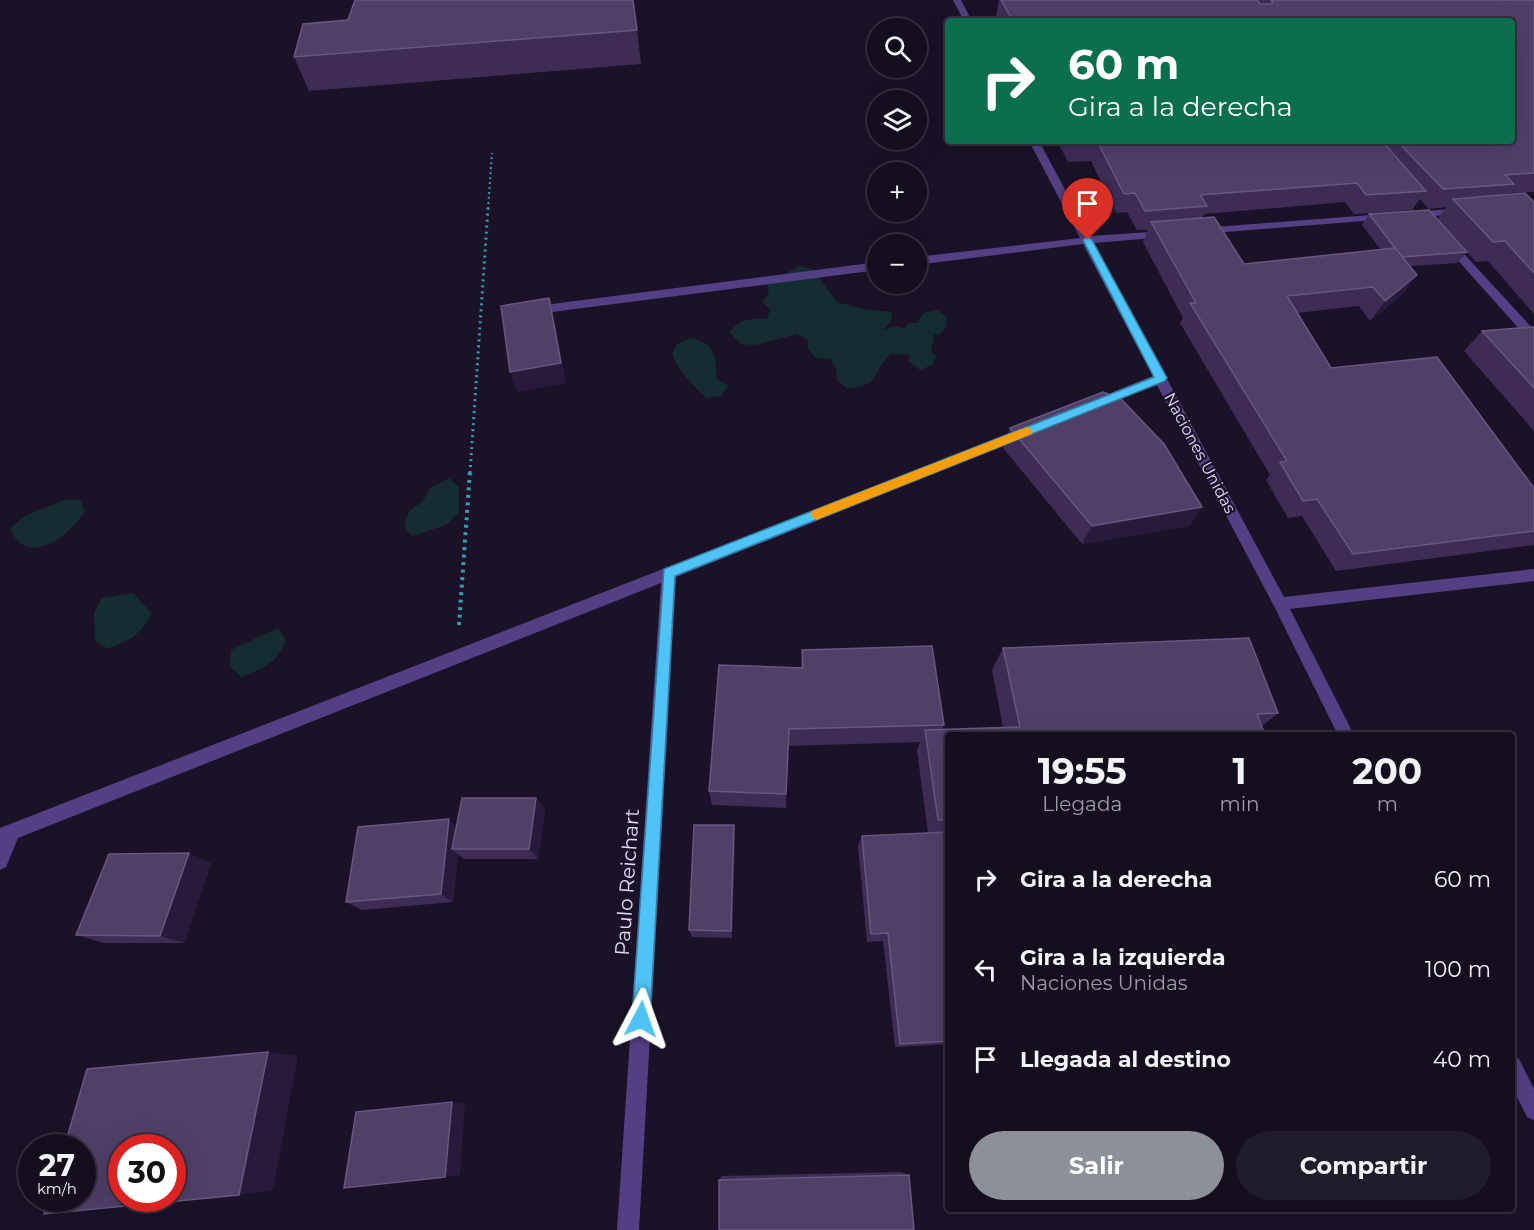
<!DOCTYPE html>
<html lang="es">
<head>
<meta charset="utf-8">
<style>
	:root { --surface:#140e1e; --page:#211c2b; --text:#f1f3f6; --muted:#9d9ca4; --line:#332e3c; --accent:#8c9099 }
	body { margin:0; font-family:Montserrat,sans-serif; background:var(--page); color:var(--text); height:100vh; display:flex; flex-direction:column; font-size:22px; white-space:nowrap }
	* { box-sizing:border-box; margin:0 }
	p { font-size:20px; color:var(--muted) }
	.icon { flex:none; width:33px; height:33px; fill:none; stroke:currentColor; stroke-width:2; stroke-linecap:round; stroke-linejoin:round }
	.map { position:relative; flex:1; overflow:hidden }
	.side { position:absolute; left:945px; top:732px; width:570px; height:480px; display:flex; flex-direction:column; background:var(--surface); border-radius:6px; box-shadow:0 6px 24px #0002,0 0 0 2px var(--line) }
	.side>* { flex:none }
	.banner { position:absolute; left:945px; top:18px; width:570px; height:126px; border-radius:6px; box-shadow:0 6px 24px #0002,0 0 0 2px var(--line); background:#0b6e4f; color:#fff; overflow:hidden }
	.controls { position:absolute; left:867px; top:18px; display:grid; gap:12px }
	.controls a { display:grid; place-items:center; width:60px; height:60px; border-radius:50%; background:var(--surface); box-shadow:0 6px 24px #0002,0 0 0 2px var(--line); font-size:30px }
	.speed { position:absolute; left:18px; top:1134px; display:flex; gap:12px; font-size:30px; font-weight:700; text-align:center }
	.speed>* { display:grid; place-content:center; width:78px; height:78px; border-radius:50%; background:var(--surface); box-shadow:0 6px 24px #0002,0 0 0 2px var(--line); line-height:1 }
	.speed small { font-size:15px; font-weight:400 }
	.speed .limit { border:9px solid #d22; background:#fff; color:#111 }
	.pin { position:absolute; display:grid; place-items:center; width:51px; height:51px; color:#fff; margin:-62px -26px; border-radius:50% 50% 50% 0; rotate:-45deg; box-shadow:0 0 6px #0007 }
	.pin .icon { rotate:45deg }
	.me { position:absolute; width:66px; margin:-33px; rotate:4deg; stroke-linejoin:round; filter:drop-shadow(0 0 4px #0008) }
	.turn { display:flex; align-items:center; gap:21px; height:126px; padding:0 24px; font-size:27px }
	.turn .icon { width:78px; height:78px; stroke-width:2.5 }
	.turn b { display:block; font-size:42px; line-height:51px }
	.eta { display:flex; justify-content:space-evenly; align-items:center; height:102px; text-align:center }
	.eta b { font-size:36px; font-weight:700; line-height:42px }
	.cta { display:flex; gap:12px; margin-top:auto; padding:12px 24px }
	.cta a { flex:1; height:69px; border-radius:36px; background:var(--accent); color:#fff; font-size:24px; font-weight:700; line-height:69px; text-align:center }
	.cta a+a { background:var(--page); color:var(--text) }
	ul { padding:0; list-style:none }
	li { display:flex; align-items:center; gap:18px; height:90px; padding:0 24px }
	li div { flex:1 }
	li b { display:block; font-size:22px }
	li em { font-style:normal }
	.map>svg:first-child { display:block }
</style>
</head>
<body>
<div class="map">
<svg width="1534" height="1230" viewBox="0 0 1534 1230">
	<rect width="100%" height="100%" fill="#1b1228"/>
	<g fill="#152c32">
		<path d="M799 266 812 269 837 302 863 309 892 312 891 321 883 330 895 326 904 328 909 323H918L923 313 937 310 947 318 946 327 939 335 934 334 931 352 936 356 932 365 920 370 908 361 910 355 891 354C870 372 882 387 847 388L837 380 836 369 831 359 816 358 808 349V340L797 334 756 345 741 344 729 332C740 319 751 318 767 319L770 309 762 302 769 294 767 284Z"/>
		<path d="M690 338C716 344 715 355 717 379L728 386 721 396 707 398C696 390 676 367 672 354L677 344Z"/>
		<polygon points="449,478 459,487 459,512 446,525 412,536 404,526 409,511 423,501 430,488"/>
		<path d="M64 500H80L85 511C70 536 27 569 10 529L23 517Z"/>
		<path d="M133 593 151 613C142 635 129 640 108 649L95 641 94 613 102 598Z"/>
		<path d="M278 628 286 640C277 664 263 668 241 677L230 666 231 650Z"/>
	</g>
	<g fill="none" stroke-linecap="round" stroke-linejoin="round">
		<polyline stroke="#379db4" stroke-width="2" stroke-dasharray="2 3" stroke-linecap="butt" points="488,209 492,153"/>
		<polyline stroke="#379db4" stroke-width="3" stroke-dasharray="2 4" stroke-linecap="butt" points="470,473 488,208"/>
		<polyline stroke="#379db4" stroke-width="4" stroke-dasharray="3 4.5" stroke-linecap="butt" points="459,625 470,471"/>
		<g fill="#534084" fill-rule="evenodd">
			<polygon points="953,0 961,0 972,21 964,21"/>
			<polygon points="1029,141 1039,141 1090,236 1166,231 1171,234 1166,237 1094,243 1284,597 1534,569 1534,581 1290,609 1354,735 1338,735 1275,608 1157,385 1096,409 1090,404 1091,401 1153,376 1083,244 916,265 916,257 1080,238"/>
			<polygon points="1462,208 1466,209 1466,213 1414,218 1409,215 1414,212"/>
			<polygon points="1384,214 1388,215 1388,219 1202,234 1197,231 1202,228"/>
			<polygon points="1450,242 1454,243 1534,330 1534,342 1530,341 1446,247 1446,243"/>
			<polygon points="878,262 878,270 544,313 538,309 544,305"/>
			<polygon points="1024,428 1029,430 1031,433 1029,436 676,577 639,1230 617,1230 661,583 18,838 6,867 0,870 0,828"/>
			<polygon points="1512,1056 1519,1059 1534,1089 1534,1120 1527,1117 1512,1087"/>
		</g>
	</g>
	<g fill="#3e2c55">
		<polygon points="999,0 1534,0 1534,192 1507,193 1506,194 1534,202 1534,314 1488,261 1476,262 1438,219 1446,207 1429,209 1420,199 1412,210 1354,214 1345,202 1204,214 1202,218 1244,264 1381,250 1362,225 1369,214 1467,252 1458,263 1410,266 1402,295 1370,321 1359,306 1297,313 1331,368 1534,488 1534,545 1336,571 1302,516 1288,518 1266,480 1270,475 1180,323 1183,318 1143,242 1148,230 1137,230 1127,212 1116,213 1091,161 1068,162 1057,141 1512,141 1512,21 998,21 996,16"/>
		<polygon points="637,30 641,64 309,91 294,57"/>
		<polygon points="1534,327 1534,431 1464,351 1482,331"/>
		<polygon points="1010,428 1202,507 1189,526 1082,544 1003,448"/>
		<polygon points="1003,648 1278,713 1262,726 948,735 948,1044 895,1047 883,941 867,942 858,846 862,836 928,833 917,750 920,742 788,746 786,808 712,805 709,791 801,668 802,650 944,725 942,730 1003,727 992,670"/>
		<polygon points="545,809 538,859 464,859 458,854 453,902 362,910 346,902 456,827"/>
		<polygon points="734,825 735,836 732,938 692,937 689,930"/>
		<polygon points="211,863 184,943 104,943 76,935"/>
		<polygon points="900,1172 909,1175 719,1180 722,1176"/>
	</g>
	<g fill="#281a3b">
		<polygon points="1417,275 1402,295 1370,321 1385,301"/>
		<polygon points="549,298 554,319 566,383 517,392 510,372"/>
		<polygon points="1202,507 1189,526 1082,544 1092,526"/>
		<polygon points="536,798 545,809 538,859 529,849"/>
		<polygon points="449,819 460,831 452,849 458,854 453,902 441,894"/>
		<polygon points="734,825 735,836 732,938 731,931"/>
		<polygon points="189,853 211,863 184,943 160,936"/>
		<polygon points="268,1052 298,1056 273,1190 239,1195"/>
		<polygon points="452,1102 465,1103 460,1175 445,1177"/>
	</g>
	<g fill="#503f67" stroke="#68577e" stroke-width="1.5" fill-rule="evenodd">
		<polygon points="355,0 633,0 637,30 294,57 303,24 348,20"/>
		<polygon points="1001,0 1257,0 1260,4 1271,4 1273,2 1271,0 1534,0 1534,173 1505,175 1514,184 1443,189 1397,141 1512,141 1512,21 1013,21"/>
		<polygon points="1073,141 1382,141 1426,191 1366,195 1357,183 1200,195 1207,206 1145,211 1135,193 1124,194 1097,141 1074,143"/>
		<polygon points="1525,193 1534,202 1534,273 1505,241 1493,242 1453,199"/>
		<polygon points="1429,210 1467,252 1402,257 1369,214"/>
		<polygon points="1214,217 1244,264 1395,248 1417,275 1385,301 1373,287 1287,296 1331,368 1437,357 1534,488 1534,531 1353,554 1317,499 1303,501 1280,462 1287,461 1190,303 1196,303 1151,222"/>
		<polygon points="549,298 561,363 510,372 501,306"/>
		<polygon points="1534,327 1534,388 1482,331"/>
		<polygon points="1103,392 1121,399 1164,444 1202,507 1092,526 1010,428"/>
		<polygon points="1249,638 1278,713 1257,714 1265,735 948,735 948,820 938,820 925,730 1020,727 1003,648"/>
		<polygon points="932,646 944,725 789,729 786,794 709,791 719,665 803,668 802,650"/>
		<polygon points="462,798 536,798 529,849 452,849"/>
		<polygon points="449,819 441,894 346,902 358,827"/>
		<polygon points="694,825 734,825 731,931 689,930"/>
		<polygon points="948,832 948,1041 900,1044 888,933 871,934 862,836"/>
		<polygon points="189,853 160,936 76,935 109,854"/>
		<path d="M268 1052 239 1195 44 1214 49 1198H82V1148H64L87 1069ZM122 1148H172V1198H122Z"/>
		<polygon points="452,1102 445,1177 344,1188 356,1112"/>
		<polygon points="909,1175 914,1230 719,1230 719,1180"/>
	</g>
	<polygon fill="#4fc3f7" stroke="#337fa1" stroke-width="1.5" points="1088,236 1092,240 1167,378 1165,381 675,576 650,1019 647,1025 641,1028 635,1025 632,1019 664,569 1154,377 1083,240"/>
	<polygon fill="#f59e0b" points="1027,427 1033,431 1032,434 821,518 817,520 810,515 812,511"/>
	<g text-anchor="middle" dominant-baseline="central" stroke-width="4.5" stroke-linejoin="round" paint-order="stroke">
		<g font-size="16" fill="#e7dbfd" stroke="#1b1228">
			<text transform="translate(1200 453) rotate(62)">Naciones Unidas</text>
		</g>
		<g font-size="20" fill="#e7dbfd" stroke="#1b1228">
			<text transform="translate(627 882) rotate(-86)">Paulo Reichart</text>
		</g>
	</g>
</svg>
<div class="controls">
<a><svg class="icon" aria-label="search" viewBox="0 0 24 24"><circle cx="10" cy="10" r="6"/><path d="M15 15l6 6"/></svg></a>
<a><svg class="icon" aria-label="layers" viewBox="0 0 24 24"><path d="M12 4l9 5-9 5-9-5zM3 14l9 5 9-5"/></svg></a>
<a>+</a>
<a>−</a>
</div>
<div class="speed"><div>27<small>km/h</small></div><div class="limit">30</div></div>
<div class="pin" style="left:1088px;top:240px;background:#d93025"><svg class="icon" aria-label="arrive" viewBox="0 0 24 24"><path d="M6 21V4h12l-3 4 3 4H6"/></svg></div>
<svg class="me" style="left:641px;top:1019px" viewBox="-20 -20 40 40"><path d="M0-17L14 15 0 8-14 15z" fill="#4fc3f7" stroke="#fff" stroke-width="4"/></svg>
<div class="banner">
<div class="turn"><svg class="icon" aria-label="right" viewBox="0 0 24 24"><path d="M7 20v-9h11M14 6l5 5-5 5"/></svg><div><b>60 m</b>Gira a la derecha</div></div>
</div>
<section class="side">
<div class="eta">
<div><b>19:55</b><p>Llegada</p></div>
<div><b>1</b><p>min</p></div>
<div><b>200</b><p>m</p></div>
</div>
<ul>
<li><svg class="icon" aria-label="right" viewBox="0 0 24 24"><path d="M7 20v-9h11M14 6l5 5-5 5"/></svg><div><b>Gira a la derecha</b></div><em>60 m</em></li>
<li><svg class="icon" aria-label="left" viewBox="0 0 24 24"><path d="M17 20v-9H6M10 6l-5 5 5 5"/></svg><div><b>Gira a la izquierda</b><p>Naciones Unidas</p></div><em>100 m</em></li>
<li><svg class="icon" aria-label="arrive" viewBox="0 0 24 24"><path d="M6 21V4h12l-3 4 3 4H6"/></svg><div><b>Llegada al destino</b></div><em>40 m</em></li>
</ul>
<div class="cta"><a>Salir</a><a>Compartir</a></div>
</section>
</div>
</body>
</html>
